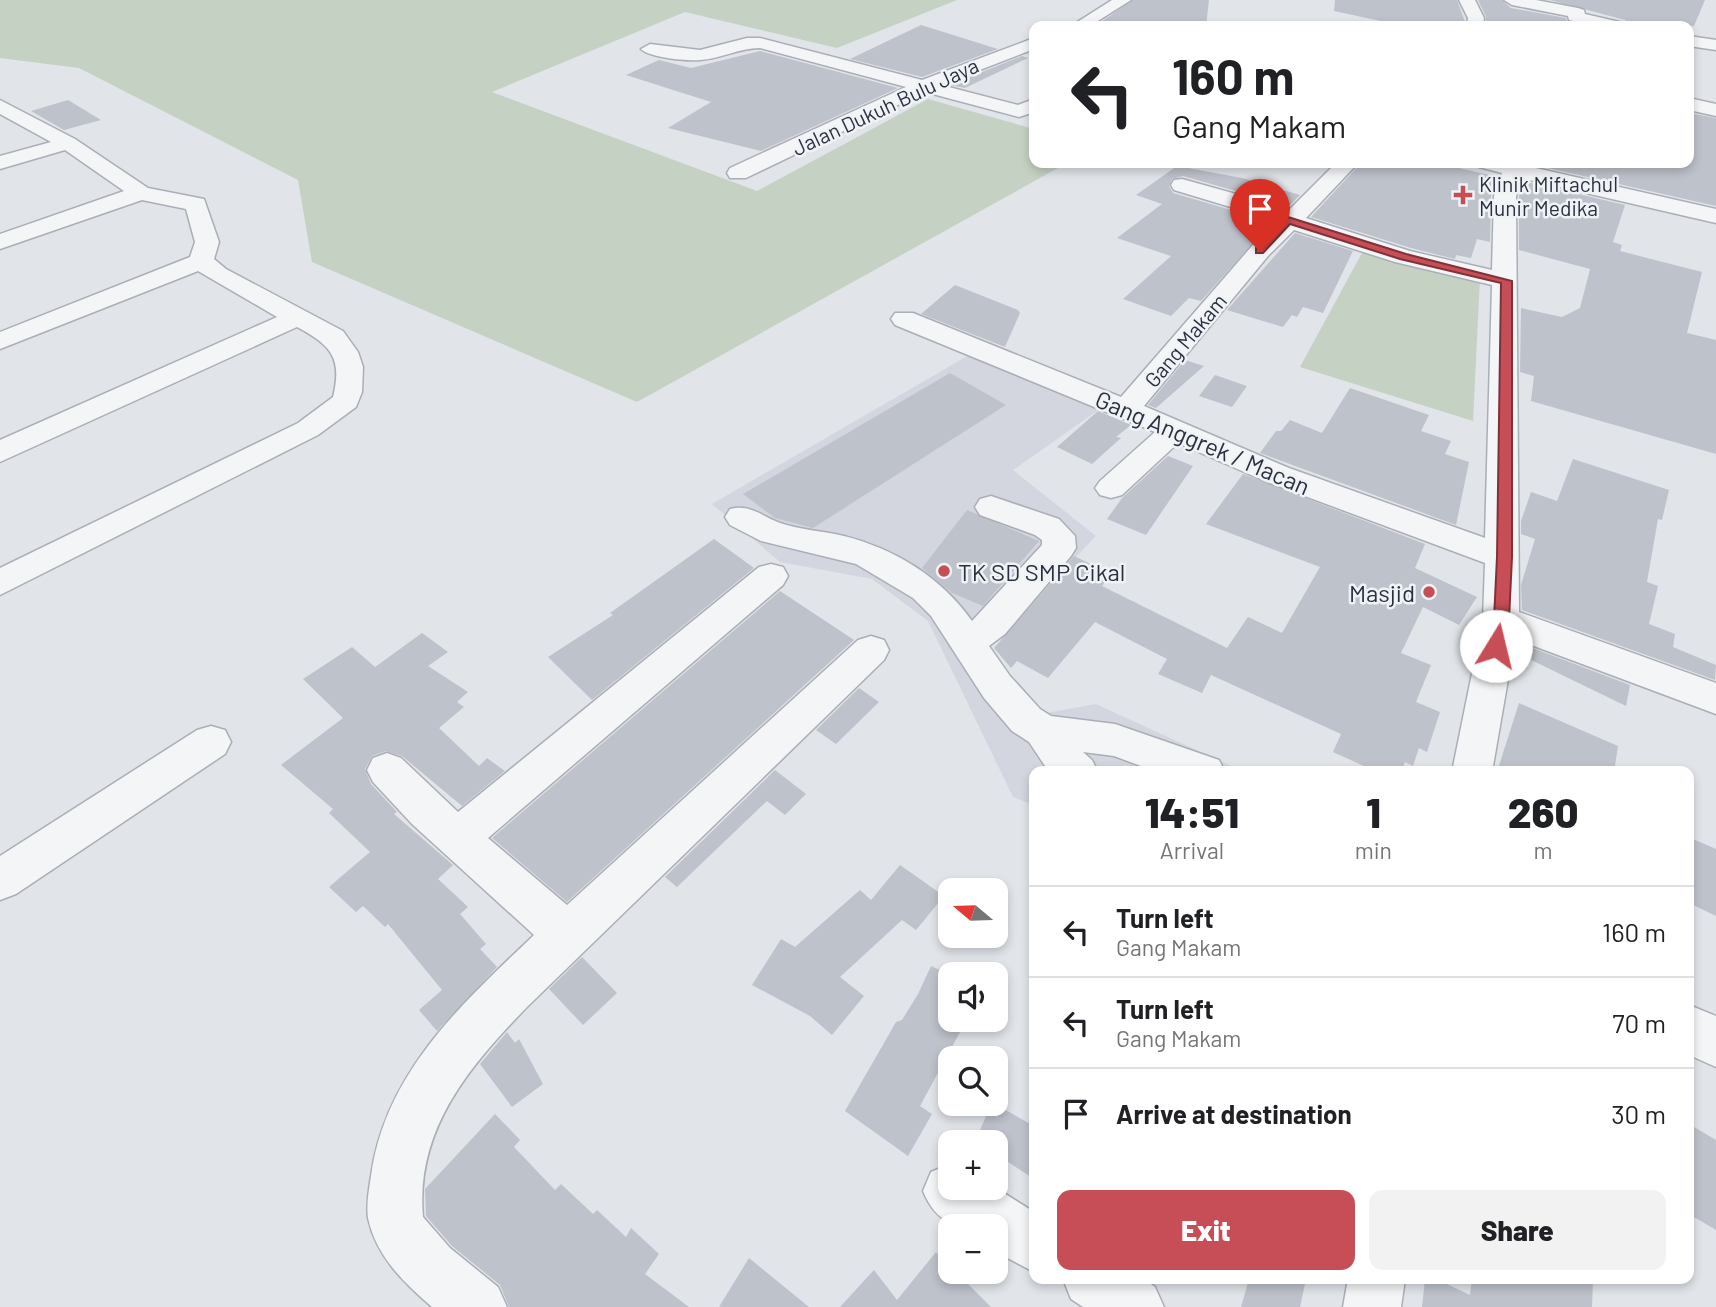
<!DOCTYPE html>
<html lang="en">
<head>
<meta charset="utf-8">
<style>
	:root { --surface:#fff; --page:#f2f2f2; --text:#202124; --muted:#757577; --line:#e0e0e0; --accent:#c74d56 }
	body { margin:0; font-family:Barlow,sans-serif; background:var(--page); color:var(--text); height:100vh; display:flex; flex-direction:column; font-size:26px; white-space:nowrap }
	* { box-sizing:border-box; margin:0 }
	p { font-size:23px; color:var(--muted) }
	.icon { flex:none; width:38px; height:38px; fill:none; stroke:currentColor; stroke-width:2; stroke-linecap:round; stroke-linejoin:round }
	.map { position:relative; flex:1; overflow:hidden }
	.side { position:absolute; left:1029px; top:766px; width:665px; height:518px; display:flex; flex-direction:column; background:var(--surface); border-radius:14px; box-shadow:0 4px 10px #0003 }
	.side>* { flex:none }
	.hud { position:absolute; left:1029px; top:21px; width:665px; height:147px; border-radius:14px; box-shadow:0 4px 10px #0003; background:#fff; color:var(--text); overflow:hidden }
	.needle { width:46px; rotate:289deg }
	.controls { position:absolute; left:938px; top:878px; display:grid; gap:14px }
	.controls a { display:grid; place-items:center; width:70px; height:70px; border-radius:14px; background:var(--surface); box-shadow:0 4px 10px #0003; font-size:35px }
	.pin { position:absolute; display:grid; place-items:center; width:60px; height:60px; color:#fff; margin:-72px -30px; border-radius:50% 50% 50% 0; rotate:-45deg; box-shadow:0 0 7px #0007 }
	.pin .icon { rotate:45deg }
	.me { position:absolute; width:77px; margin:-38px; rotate:9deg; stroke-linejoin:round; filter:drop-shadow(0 0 5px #0008) }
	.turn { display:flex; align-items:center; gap:24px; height:147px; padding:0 28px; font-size:32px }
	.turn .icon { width:91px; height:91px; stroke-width:2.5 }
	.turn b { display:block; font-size:49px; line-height:60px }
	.eta { display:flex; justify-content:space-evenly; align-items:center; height:119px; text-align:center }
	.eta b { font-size:42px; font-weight:800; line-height:49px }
	.cta { display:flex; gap:14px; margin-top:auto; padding:14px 28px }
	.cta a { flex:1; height:80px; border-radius:14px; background:var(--accent); color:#fff; font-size:28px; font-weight:800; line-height:80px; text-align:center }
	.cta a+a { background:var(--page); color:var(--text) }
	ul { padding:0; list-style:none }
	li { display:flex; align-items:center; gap:21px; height:91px; padding:0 28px; border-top:2px solid var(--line) }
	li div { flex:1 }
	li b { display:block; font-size:26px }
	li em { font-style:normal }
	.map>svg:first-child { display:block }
</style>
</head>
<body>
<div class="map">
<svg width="1716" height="1307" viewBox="0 0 1716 1307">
	<rect width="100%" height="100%" fill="#e1e4e9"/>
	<polygon fill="#d3d6de" points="976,351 1104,406 1013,470 1096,536 979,658 1030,716 1096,704 1244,772 1034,772 1034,805 1013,797 928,621 872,579 780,562 712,504"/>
	<g fill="#c5d2c3">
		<polygon points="0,0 957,0 837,48 685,12 492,92 757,191 928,99 1034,129 1034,163 1067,163 637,402 312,262 298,180 79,68 0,58"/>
		<polygon points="1363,251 1480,278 1473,421 1300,367"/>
	</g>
	<g fill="#bec2cb">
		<polygon points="1133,0 1209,0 1206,26 1095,26"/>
		<polygon points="1335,0 1457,0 1465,22 1458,21 1452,26 1404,26 1334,11"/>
		<polygon points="1478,0 1502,0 1511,8 1566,18 1568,23 1586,26 1548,22 1545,26 1486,25 1486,17"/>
		<polygon points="1550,0 1705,0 1694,26 1629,26 1625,20"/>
		<polygon points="921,25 998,49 922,77 850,59"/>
		<polygon points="760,51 898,88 761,151 668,128 711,102 626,75 659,60 691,68"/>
		<polygon points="1022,56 1028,58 965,88 950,85"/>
		<polygon points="68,100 101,120 64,130 31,111"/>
		<polygon points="1689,113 1716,118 1716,206 1530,164 1689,163"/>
		<polygon points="1361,163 1437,163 1498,177 1491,196 1490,242 1477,239 1471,258 1456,255 1455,259 1411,248 1311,217"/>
		<polygon points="1177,166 1242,178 1300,195 1289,206 1183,176 1172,179 1169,186 1173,193 1272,222 1201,301 1189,298 1171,316 1123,299 1171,256 1117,238 1162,204 1136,195"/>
		<polygon points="1523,181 1625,205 1613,242 1622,245 1620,251 1702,272 1687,333 1716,340 1716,454 1531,401 1534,376 1520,372 1521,308 1562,317 1580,308 1590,269 1519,250 1519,196"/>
		<polygon points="1295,233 1353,251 1323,313 1303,307 1297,317 1292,315 1283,327 1227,310"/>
		<polygon points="955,285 1018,310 1020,313 1005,347 921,314"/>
		<polygon points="1185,360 1204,366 1156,408 1148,405"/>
		<polygon points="950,373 1006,405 813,528 775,518 743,494"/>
		<polygon points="1215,375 1247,386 1232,407 1199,396"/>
		<polygon points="1350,388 1429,415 1421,431 1451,441 1445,454 1469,462 1456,525 1260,453 1276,431 1281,431 1290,420 1322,433"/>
		<polygon points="1098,411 1131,425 1116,437 1121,438 1092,464 1057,447"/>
		<polygon points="1168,456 1193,466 1146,535 1107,519 1122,498"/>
		<polygon points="1573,459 1669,490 1662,520 1658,519 1647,582 1658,586 1649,624 1675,634 1673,647 1716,665 1715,680 1522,610 1521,585 1535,539 1521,534 1521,521 1531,492 1557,501"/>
		<polygon points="1243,474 1425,544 1415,568 1477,597 1459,625 1423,607 1401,653 1431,665 1416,702 1440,712 1427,752 1419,748 1413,766 1405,762 1401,772 1377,772 1333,752 1341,734 1211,675 1202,693 1158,674 1167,659 1095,622 1048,678 1017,661 1011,668 994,648 1074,556 1112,574 1102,586 1227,648 1248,617 1282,633 1320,567 1206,524"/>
		<polygon points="967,510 1039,541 983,606 952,593 922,568"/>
		<polygon points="714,539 754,568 592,700 548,657 613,615 610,613"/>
		<polygon points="780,591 854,640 567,902 492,838"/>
		<polygon points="422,633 448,652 428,666 468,692 457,702 464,707 439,728 479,766 487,758 505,771 462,806 402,756 386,751 372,756 365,769 371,784 397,812 394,814 453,865 438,879 468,907 460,914 486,944 480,949 497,967 437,1031 419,1010 442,990 388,924 385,927 363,906 356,912 329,887 370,852 329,813 333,809 281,765 343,718 303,679 352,647 375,667"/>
		<polygon points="1522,644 1630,685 1626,706 1519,654"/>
		<polygon points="859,688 879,702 836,744 816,730"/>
		<polygon points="1519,703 1618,746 1614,772 1497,772"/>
		<polygon points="775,770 806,794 785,815 767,801 677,887 665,877"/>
		<polygon points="1693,839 1716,849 1716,916 1689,903"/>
		<polygon points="900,865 944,896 916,930 902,920 840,977 864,996 832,1035 810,1016 752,985 781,939 795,947 860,890 871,900"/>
		<polygon points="582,957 617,993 583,1025 549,989"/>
		<polygon points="931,966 950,975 950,1020 966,1021 920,1106 932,1114 908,1156 845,1111 896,1022 902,1020 918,994"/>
		<polygon points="507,1032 515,1043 519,1039 543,1084 512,1107 480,1064"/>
		<polygon points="1002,1108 1034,1126 1034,1179 996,1154 996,1143 975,1141 988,1112 997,1117"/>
		<polygon points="495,1114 520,1140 514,1147 555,1190 561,1184 593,1214 597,1210 626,1237 631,1228 659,1254 645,1274 689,1307 509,1307 500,1285 452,1246 426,1216 425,1189"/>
		<polygon points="1689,1124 1716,1140 1716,1230 1689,1214"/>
		<polygon points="936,1252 950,1266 950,1272 956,1272 991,1307 840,1307 874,1270 897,1300"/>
		<polygon points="749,1258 809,1307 719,1307"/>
		<polygon points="1249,1279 1306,1279 1300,1307 1241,1307"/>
		<polygon points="1425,1279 1436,1279 1470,1295 1472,1279 1593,1279 1592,1307 1422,1307"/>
	</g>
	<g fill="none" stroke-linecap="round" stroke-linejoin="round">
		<defs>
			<g id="minor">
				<polygon points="1112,0 1131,0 1090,26 1071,26"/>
				<polygon points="1459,0 1475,0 1484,18 1483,26 1467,26 1468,18"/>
				<path d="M1504 0H1536L1578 8 1584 10 1585 14 1624 23 1626 26C1607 27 1589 25 1569 20L1568 16 1512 5Z"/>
				<polygon points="1689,36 1716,40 1716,50 1689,46"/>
				<path d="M747 38H760L922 80 1034 38V49L941 85 1018 105 1034 99V112L1019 117 925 92 746 178H730L727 173 730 168 906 87 760 48C739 48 720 59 700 60 687 61 650 58 641 49L650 44 700 50Z"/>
				<polygon points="1689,98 1716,104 1716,116 1689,110"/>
				<path d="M0 100 75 139 148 188 204 199 219 242 214 259 226 269 343 331 358 352 363 367 362 392 356 407 318 435 0 595V568L298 423 333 397C343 357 330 345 297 327L0 462V440L277 317 198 271 0 349V332L190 257 195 242 186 209 142 200 0 249V234L124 191 65 150 0 169V156L51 142 0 114Z"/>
				<path d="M1336 163H1358L1306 218 1410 251 1492 270 1494 196 1502 173 1479 167 1476 163H1528L1527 166 1716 209V223L1521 178 1516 196 1519 612 1716 683V714L1515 639 1492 772H1452L1483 619 1485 563 1267 482 1178 443 1122 495 1111 498 1100 495 1095 488 1100 481 1155 432 895 325 891 319 895 313H913L1121 397 1252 246 1277 221 1174 190 1171 185 1174 180 1182 179 1290 209ZM1294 230 1395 262 1492 285 1485 538 1289 468 1144 406 1268 256Z"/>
				<path d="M991 496 1059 519 1075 536 1076 548 1071 556 1005 634 989 646 1010 676 1040 709 1051 716 1115 724 1219 760 1225 772H1157L1114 756 1083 752 1092 760 1098 772H1049L1029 742 1012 731 984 698 931 616 913 598 856 564 761 541 730 525 725 517 730 509C750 504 762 516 780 523 800 530 823 531 844 536 895 549 941 577 972 621L1042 545V540L1035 535 980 515 975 507 980 499Z"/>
				<path d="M771 564 783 567 788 576 783 585 488 838 567 905 858 640 871 636 884 640 889 650 884 660 527 1007C470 1066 415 1129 423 1217L450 1248 498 1287 507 1307H432C404 1283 376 1256 368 1218 366 1205 369 1189 371 1176 385 1072 463 1003 534 935L412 824 373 782 367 770 373 758 387 753 401 758 458 812 759 567Z"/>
				<polygon points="211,726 225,730 231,742 225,754 16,894 0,900 0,856 197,730"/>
				<polygon points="1689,1005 1716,1016 1716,1067 1689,1055"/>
				<path d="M950 1164V1188H996L1034 1212V1272L996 1252V1227C960 1227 938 1228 923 1191L931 1172Z"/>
				<polygon points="1063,1279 1144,1279 1155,1287 1164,1307 1083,1307 1071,1299"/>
				<polygon points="1348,1279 1405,1279 1401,1307 1343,1307"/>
			</g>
		</defs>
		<use href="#minor" stroke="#aaaeb6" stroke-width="3"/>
		<use href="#minor" fill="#f4f5f7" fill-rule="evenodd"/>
	</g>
	<polygon fill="#c74d56" stroke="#813238" stroke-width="2" points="1288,217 1406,254 1512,281 1512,557 1509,619 1501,650 1496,652 1488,646 1494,619 1497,557 1501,283 1400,259 1290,224 1263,253 1256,253 1256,248"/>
	<g fill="#c74d56" stroke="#f0f3f6" stroke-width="2.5">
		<path d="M1459.5 184.5h7v7h7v7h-7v7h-7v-7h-7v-7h7z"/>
		<circle cx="944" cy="571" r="7"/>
		<circle cx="1429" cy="592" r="7"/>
	</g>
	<g text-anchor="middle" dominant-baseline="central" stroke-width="5" stroke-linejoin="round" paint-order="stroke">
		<g font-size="21" fill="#2a3040" stroke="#f0f3f6">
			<text transform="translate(885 106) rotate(-25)">Jalan Dukuh Bulu Jaya</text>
			<text transform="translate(1185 340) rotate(-50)">Gang Makam</text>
		</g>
		<g font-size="21" fill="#2a3040" stroke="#f0f3f6" text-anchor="start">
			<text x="1479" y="183">Klinik Miftachul<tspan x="1479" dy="24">Munir Medika</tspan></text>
		</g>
		<g font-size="24" fill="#2a3040" stroke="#f0f3f6">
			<text transform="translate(1203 442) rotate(23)">Gang Anggrek / Macan</text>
		</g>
		<g font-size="24" fill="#2a3040" stroke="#f0f3f6" text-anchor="start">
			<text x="958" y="571">TK SD SMP Cikal</text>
			<text x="1415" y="592" text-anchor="end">Masjid</text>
		</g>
	</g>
</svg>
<div class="controls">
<a><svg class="needle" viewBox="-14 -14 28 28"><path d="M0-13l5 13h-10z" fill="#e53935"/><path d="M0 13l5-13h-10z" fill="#757577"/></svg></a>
<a><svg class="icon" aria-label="sound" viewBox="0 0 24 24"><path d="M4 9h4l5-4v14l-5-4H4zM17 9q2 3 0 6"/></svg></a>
<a><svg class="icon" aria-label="search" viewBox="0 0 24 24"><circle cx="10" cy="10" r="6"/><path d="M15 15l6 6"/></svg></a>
<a>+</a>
<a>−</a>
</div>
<div class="pin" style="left:1260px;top:251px;background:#d93025"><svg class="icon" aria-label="arrive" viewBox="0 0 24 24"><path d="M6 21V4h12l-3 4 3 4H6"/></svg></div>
<svg class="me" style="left:1496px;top:646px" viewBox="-20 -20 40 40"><circle r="19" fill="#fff"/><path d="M0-13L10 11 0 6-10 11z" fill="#c74d56"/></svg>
<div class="hud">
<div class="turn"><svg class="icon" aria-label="left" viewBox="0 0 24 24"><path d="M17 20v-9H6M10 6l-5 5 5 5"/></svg><div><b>160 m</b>Gang Makam</div></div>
</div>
<section class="side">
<div class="eta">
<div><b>14:51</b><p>Arrival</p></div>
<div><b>1</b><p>min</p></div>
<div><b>260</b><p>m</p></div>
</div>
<ul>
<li><svg class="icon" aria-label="left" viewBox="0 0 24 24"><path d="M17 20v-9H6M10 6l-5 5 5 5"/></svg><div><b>Turn left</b><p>Gang Makam</p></div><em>160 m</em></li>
<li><svg class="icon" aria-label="left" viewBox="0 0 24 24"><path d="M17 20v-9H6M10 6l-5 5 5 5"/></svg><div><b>Turn left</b><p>Gang Makam</p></div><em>70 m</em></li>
<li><svg class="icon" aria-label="arrive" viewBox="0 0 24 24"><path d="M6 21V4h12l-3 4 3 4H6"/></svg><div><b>Arrive at destination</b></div><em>30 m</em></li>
</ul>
<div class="cta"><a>Exit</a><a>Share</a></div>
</section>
</div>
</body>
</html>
